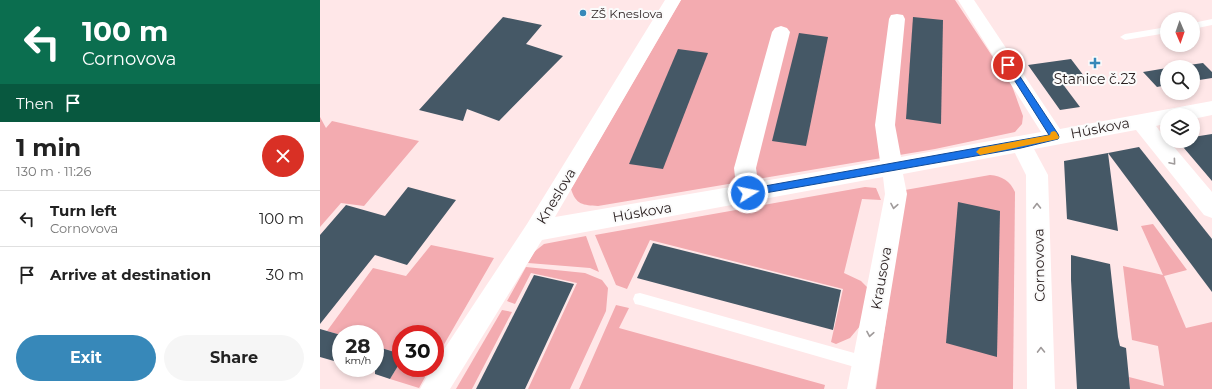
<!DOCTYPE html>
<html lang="en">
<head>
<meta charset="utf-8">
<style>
	:root { --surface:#fff; --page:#f6f6f6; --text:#222; --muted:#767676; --line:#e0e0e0; --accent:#3788b9 }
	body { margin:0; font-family:Montserrat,sans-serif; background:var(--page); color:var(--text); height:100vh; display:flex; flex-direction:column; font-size:15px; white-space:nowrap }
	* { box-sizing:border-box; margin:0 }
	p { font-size:13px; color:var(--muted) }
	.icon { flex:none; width:22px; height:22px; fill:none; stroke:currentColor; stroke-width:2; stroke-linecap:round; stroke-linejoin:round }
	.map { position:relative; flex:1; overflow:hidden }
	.panel { display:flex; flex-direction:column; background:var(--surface); width:320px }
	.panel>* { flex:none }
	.top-card { background:#0b6e4f; color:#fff; overflow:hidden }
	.needle { width:26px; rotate:178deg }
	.tools { position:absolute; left:840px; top:12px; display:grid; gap:8px }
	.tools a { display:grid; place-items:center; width:40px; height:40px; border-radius:50%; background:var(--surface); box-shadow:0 2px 6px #0003; font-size:20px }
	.speed { position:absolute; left:12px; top:325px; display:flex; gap:8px; font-size:20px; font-weight:700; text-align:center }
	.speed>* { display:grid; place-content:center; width:52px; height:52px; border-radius:50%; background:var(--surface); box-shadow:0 2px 6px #0003; line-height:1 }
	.speed small { font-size:10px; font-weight:400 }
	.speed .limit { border:6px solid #d22; background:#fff; color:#111 }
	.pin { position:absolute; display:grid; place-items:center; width:34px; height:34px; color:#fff; margin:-17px; border:2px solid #fff; border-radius:50%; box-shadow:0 1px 4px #0007 }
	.me { position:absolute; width:44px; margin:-22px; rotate:80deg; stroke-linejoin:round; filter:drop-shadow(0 0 3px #0008) }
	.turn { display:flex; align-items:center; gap:14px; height:84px; padding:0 16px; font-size:18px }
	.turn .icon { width:52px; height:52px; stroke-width:2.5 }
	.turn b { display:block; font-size:28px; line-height:34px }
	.then { display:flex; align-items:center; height:38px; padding:0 16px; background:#0003; gap:8px; font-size:15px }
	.round { display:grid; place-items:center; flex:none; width:42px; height:42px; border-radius:21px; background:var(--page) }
	.overview { display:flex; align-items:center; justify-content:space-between; height:68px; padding:0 16px }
	h1 { font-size:24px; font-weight:700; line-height:30px }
	.cta { display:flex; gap:8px; margin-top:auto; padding:8px 16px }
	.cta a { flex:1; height:46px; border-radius:24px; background:var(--accent); color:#fff; font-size:16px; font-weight:700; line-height:46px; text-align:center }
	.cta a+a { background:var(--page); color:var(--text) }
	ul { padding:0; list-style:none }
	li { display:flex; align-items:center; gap:12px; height:56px; padding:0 16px; border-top:1px solid var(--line) }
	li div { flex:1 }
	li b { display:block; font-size:15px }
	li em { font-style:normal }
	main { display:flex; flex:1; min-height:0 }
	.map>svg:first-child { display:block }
</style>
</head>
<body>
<main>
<section class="panel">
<div class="top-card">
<div class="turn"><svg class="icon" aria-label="left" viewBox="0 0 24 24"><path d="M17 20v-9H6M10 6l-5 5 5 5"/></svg><div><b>100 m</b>Cornovova</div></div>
<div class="then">Then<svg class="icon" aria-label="arrive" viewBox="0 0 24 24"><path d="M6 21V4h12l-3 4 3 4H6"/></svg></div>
</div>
<div class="overview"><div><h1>1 min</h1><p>130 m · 11:26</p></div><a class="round" style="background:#d93025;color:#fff"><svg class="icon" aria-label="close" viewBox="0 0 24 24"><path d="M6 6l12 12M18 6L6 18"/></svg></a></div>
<ul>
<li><svg class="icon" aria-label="left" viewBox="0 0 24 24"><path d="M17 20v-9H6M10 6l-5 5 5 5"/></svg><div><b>Turn left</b><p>Cornovova</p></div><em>100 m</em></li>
<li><svg class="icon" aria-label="arrive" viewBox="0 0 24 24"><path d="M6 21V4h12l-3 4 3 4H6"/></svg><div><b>Arrive at destination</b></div><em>30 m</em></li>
</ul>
<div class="cta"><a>Exit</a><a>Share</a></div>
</section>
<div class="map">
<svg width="892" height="389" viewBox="0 0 892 389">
	<rect width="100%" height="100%" fill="#ffe7e8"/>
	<g fill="#f3abb0">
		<path d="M361 0H635L692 86 703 116 702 124 695 132 615 149 278 206C263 205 256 205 251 189Z"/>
		<polygon points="0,117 6,128 12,121 99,141 44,206 21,203 0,227"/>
		<path d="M670 175C682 176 690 181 695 192L693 389H556L585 190Z"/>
		<polygon points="545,187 556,188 561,200 542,199 524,273 541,281 548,288 545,320 530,338 516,344 511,342 523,289 330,240 307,289 296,285 275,235"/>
		<polygon points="833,224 867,270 844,276 866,328 892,322 892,389 810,389 809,377 844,386 838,346 812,340 803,266 843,275 821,226"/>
		<polygon points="266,236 279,272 270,268 208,263 214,252 224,244"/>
		<polygon points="111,245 174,258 115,360 115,334 81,334 81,354 55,346 55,334 21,334 21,335 7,331 53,268 86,276"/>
		<polygon points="206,267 265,273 282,280 288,288 286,311 250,389 208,389 257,283 211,273 195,304 187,301"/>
		<polygon points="296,305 309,308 299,328 505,385 504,389 259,389"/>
		<polygon points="182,310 192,312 152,389 136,389"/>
		<polygon points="81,361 81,368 110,368 99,388 70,379"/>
	</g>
	<g fill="#455866">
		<polygon points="183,17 222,25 206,44 243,56 179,121 147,109 143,121 99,110"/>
		<polygon points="593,17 623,20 621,124 586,119"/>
		<polygon points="479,33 508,37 486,146 452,141"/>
		<polygon points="358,49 388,53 343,169 309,164"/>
		<polygon points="751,59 767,80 742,83 760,107 740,110 708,65"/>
		<polygon points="883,63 892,72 892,78 873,81 873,67 855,67"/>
		<polygon points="847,68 847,85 837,87 823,72"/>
		<polygon points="892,134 892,181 858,141 873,141 873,137"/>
		<polygon points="819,147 892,239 892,292 788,153"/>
		<polygon points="788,153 794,200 798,231 747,219 744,161"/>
		<polygon points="88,187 136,200 87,265 55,255 0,324 0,235 26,205 65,216"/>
		<polygon points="638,202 680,211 677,357 626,343"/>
		<polygon points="333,243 521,290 513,330 317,278"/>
		<polygon points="751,255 790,264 798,337 800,346 806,348 810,389 757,389 751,280"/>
		<polygon points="214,275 254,284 205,389 156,389"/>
		<polygon points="0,329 21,335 21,363 0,357"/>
		<polygon points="55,346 81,354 81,361 70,379 55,374"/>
	</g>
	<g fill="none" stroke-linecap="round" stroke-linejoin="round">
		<g fill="#fff" fill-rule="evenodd">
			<polygon points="892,19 892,25 873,29 873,23"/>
			<polygon points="847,27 847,33 805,40 800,37 805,34"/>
			<polygon points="320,293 545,356 550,358 552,363 550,368 545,370 320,305 315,304 313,299 315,294"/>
		</g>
		<polygon fill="#fff" fill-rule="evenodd" points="345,0 361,0 235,217 416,186 414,168 452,32 455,28 461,26 467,28 470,32 436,168 438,182 560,161 555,125 569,19 571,15 577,14 583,15 585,19 575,125 581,157 721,132 638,0 654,0 740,129 892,101 892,115 873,119 873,115 847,115 847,123 836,126 847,141 849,141 892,192 892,218 884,215 816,130 714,149 728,175 735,389 707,389 706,175 695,153 583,174 587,194 555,389 527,389 565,194 563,177 222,240 130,389 100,389 112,368 115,368 115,363 207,224"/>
	</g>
	<defs><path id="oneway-chevron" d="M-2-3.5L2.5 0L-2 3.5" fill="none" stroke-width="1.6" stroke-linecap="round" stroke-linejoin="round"/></defs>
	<g stroke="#9f9a9a">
		<use href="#oneway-chevron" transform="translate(853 162) rotate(50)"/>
		<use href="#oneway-chevron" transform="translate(574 206) rotate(100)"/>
		<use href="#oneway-chevron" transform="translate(717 206) rotate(-91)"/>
		<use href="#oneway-chevron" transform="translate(550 334) rotate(100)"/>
		<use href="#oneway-chevron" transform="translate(721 350) rotate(-91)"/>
	</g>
	<polygon fill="#1a73e8" stroke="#114b97" points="686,63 691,63 738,134 739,137 738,139 701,148 428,196 425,195 424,193 425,190 428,189 729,135 686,67"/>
	<polygon fill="#f59e0b" points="734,131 736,132 739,137 738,139 660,155 656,152 660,148 730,135 731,132"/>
	<g fill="#3788b9" stroke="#fbfbfb" stroke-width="1.5">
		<circle cx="263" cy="13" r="4"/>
		<path d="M773 57h4v4h4v4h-4v4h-4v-4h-4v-4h4z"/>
	</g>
	<g text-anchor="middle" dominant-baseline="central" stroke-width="4" stroke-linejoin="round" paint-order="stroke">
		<g font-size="12" fill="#291f1f" stroke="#fbfbfb" text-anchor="start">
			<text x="271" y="13">ZŠ Kneslova</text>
		</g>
		<g font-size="14" fill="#291f1f" stroke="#fbfbfb">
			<text x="775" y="79">Stanice č.23</text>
		</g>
		<g font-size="14" fill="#291f1f" stroke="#fbfbfb">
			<text transform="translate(780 128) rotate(-11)">Húskova</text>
			<text transform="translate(236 196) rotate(-59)">Kneslova</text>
			<text transform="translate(322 212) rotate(-10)">Húskova</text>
			<text transform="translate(719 265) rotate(-91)">Cornovova</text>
			<text transform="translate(561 278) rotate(-80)">Krausova</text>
		</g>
	</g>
</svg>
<div class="tools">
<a><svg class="needle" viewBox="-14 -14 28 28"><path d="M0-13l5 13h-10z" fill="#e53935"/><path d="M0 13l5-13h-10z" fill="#767676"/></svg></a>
<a><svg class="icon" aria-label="search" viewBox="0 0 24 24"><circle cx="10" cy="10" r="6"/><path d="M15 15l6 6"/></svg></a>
<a><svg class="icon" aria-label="layers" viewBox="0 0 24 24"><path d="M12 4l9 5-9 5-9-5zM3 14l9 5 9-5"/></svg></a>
</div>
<div class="speed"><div>28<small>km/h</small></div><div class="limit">30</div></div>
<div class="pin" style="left:688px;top:65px;background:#d93025"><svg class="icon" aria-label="arrive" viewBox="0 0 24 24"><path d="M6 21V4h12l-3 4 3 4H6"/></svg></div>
<svg class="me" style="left:428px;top:193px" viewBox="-20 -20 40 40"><circle r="17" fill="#1a73e8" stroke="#fff" stroke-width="3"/><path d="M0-11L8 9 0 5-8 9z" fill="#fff"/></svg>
</div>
</main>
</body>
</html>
